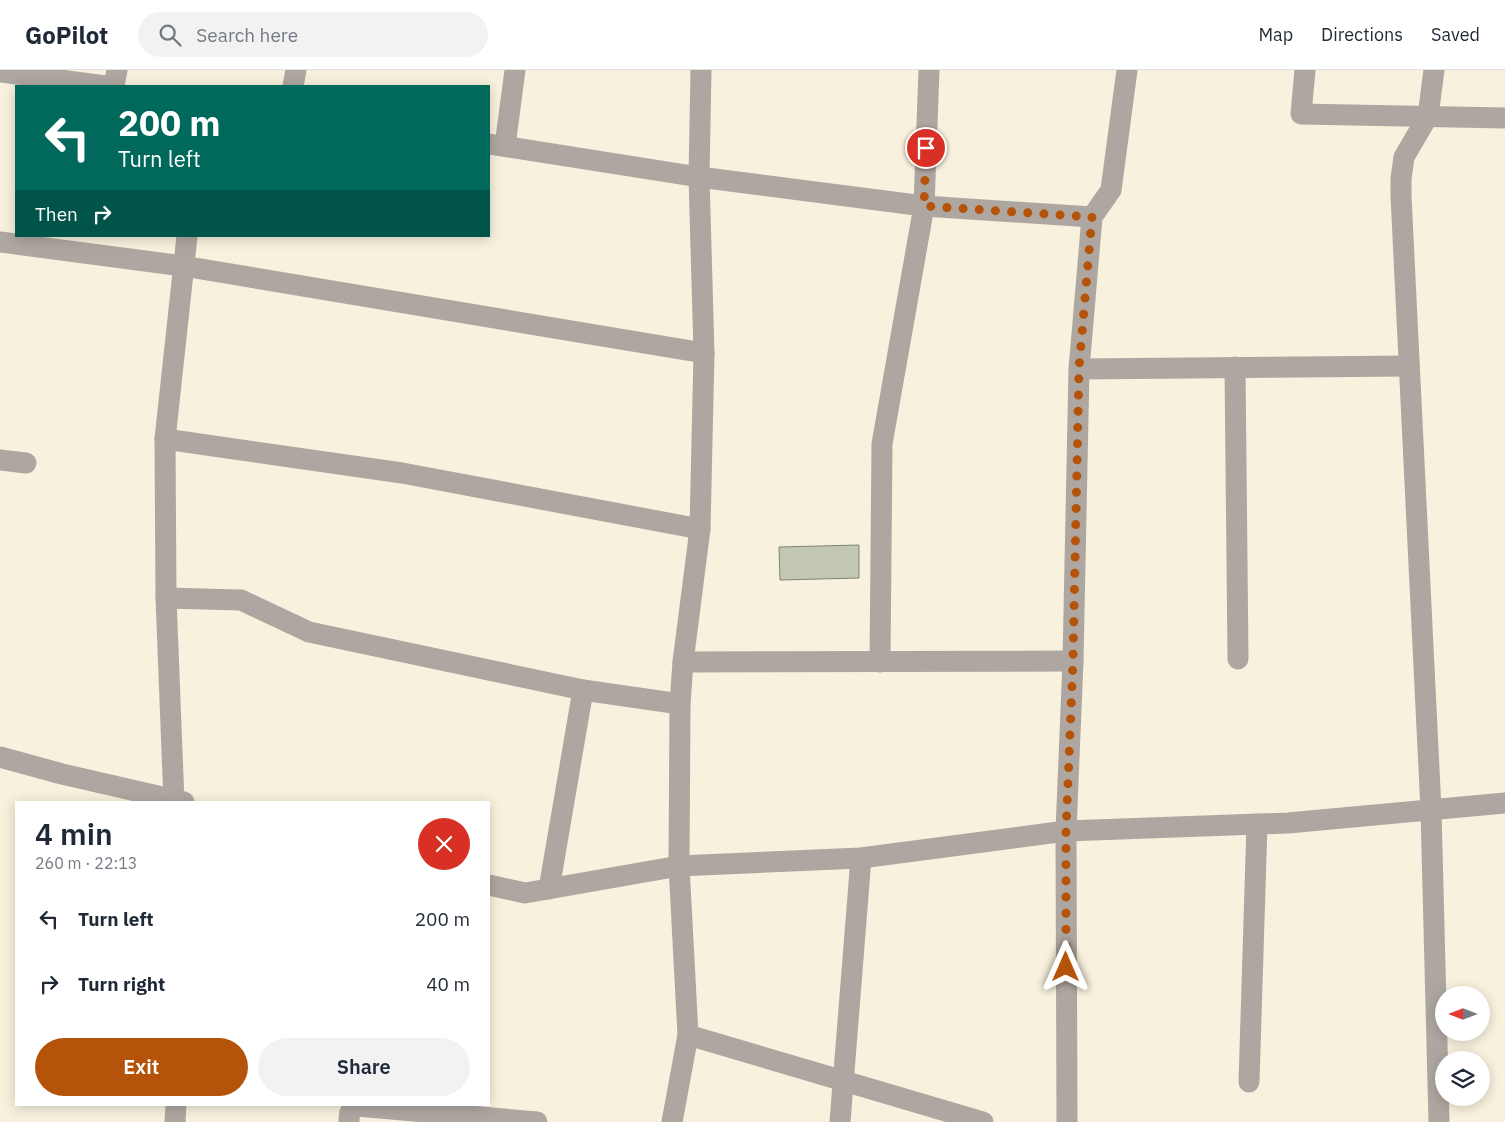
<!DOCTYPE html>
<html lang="en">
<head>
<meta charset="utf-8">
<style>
	:root { --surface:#fff; --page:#f2f2f3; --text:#1f2937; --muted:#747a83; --line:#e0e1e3; --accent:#b45309 }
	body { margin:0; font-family:"IBM Plex Sans",sans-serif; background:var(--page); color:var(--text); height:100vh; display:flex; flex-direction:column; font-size:19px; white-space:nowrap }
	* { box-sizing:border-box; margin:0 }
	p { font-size:16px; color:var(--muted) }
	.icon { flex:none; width:28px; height:28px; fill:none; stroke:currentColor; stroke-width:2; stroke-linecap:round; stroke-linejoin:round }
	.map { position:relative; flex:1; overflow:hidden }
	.panel { position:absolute; left:15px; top:731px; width:475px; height:305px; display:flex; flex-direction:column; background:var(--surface); border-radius:0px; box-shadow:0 2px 12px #0003 }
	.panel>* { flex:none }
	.top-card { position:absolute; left:15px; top:15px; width:475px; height:152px; border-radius:0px; box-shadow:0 2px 12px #0003; background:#00695c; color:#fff; overflow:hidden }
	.needle { width:32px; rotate:270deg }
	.buttons { position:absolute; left:1435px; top:916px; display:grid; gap:10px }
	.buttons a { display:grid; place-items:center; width:55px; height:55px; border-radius:50%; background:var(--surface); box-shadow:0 2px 12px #0003; font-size:25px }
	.pin { position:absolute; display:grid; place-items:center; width:42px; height:42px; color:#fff; margin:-21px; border:2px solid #fff; border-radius:50%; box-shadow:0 1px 5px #0007 }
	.me { position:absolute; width:55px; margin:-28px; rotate:0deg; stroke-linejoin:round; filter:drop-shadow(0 0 4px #0008) }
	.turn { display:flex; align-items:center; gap:18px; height:105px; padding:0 20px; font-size:22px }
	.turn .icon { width:65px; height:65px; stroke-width:2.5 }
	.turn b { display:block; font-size:35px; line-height:42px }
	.then { display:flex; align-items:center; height:48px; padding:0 20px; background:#0003; gap:10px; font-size:19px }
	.round { display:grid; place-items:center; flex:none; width:52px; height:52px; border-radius:26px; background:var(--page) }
	.overview { display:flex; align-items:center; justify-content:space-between; height:85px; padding:0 20px }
	h1 { font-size:30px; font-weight:600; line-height:38px }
	.button { display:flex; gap:10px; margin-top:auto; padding:10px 20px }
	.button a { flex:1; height:58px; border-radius:30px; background:var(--accent); color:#fff; font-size:20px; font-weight:600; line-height:58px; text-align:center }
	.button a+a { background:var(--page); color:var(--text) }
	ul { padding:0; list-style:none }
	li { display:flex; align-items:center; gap:15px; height:65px; padding:0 20px }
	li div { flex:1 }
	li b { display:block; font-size:19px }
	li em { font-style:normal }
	header { display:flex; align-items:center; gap:30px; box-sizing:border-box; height:70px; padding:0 25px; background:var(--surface); border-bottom:1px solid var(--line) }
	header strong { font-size:24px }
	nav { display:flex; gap:28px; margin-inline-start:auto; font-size:18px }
	.search { width:350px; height:45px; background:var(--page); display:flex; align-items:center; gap:12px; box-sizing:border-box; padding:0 18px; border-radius:28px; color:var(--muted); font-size:19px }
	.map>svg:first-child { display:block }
</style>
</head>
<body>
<header>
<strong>GoPilot</strong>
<div class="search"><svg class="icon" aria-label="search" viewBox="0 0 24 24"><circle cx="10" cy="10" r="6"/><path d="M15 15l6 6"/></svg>Search here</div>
<nav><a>Map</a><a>Directions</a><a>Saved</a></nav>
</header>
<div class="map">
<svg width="1505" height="1052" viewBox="0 0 1505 1052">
	<rect width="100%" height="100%" fill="#f7f1dd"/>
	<polygon fill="#c2c7b4" stroke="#7f8473" points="859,475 859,508 780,510 779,477"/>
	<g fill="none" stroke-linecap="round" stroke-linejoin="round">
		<g stroke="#aea7a1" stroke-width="21">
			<polyline points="701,0 699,107 704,283 700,459 683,592 680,634 679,796 688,965 983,1052"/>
			<polyline points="1305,0 1301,44 1505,48"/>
			<polyline points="1434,0 1428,46 1404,87 1401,109 1401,126 1431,740 1439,1052"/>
			<polyline points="0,2 106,16"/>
			<polyline points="114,16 117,0"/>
			<polyline points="293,16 296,0"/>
			<polyline points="489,74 699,107 924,136 1092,147"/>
			<polyline points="505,76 515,0"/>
			<polyline points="0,172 183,196 704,283"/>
			<polyline points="1235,297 1238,589"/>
			<polyline points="1079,299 1409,296"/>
			<polyline points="165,369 402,403 700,459"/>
			<polyline points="0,390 26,393"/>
			<polyline points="166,528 241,530 309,562 583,620 680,634"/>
			<polyline points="683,592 1073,591"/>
			<polyline points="880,592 882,374 924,136 929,0"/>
			<polyline points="0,687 62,704 184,732"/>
			<polyline points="174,732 166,528 165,369 187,166"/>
			<polyline points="489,815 525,823 679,796 861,788 1066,761 1288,753 1505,733"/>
			<polyline points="549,819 583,620"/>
			<polyline points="1249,1012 1257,754"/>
			<polyline points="175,1052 176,1035"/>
			<path d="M349 1052C349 1044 349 1039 357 1036L537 1052"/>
			<polyline points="672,1052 688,965"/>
			<polyline points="840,1052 861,788"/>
			<polyline points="1067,1052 1066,761 1073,591 1079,299 1092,147 1111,120 1127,0"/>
		</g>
	</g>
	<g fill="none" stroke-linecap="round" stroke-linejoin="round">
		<polyline stroke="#b45309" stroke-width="9" stroke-dasharray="0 16.2" points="926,78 924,136 1092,147 1079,298 1073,591 1066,761 1066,897"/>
	</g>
</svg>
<div class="buttons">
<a><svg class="needle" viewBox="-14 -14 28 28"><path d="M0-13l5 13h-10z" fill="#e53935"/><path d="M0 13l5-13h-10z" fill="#747a83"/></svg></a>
<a><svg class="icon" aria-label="layers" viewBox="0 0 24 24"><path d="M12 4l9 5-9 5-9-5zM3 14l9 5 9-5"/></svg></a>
</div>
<div class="pin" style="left:926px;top:78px;background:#d93025"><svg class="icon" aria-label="arrive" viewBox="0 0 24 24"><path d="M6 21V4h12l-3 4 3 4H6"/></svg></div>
<svg class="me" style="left:1066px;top:897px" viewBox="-20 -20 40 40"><path d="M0-17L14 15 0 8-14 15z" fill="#b45309" stroke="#fff" stroke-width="4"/></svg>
<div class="top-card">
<div class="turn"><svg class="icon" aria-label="left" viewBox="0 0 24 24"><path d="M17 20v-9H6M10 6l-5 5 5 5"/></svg><div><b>200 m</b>Turn left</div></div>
<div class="then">Then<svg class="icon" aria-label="right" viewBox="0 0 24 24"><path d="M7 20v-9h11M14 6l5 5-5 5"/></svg></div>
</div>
<section class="panel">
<div class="overview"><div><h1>4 min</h1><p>260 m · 22:13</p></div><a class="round" style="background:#d93025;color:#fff"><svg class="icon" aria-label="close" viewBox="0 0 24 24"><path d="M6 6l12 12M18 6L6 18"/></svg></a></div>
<ul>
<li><svg class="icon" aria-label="left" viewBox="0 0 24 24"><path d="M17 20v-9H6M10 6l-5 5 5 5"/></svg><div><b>Turn left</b></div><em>200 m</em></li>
<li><svg class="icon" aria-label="right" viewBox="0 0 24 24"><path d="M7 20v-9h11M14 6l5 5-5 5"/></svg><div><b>Turn right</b></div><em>40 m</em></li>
</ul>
<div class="button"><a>Exit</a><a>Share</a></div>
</section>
</div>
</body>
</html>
